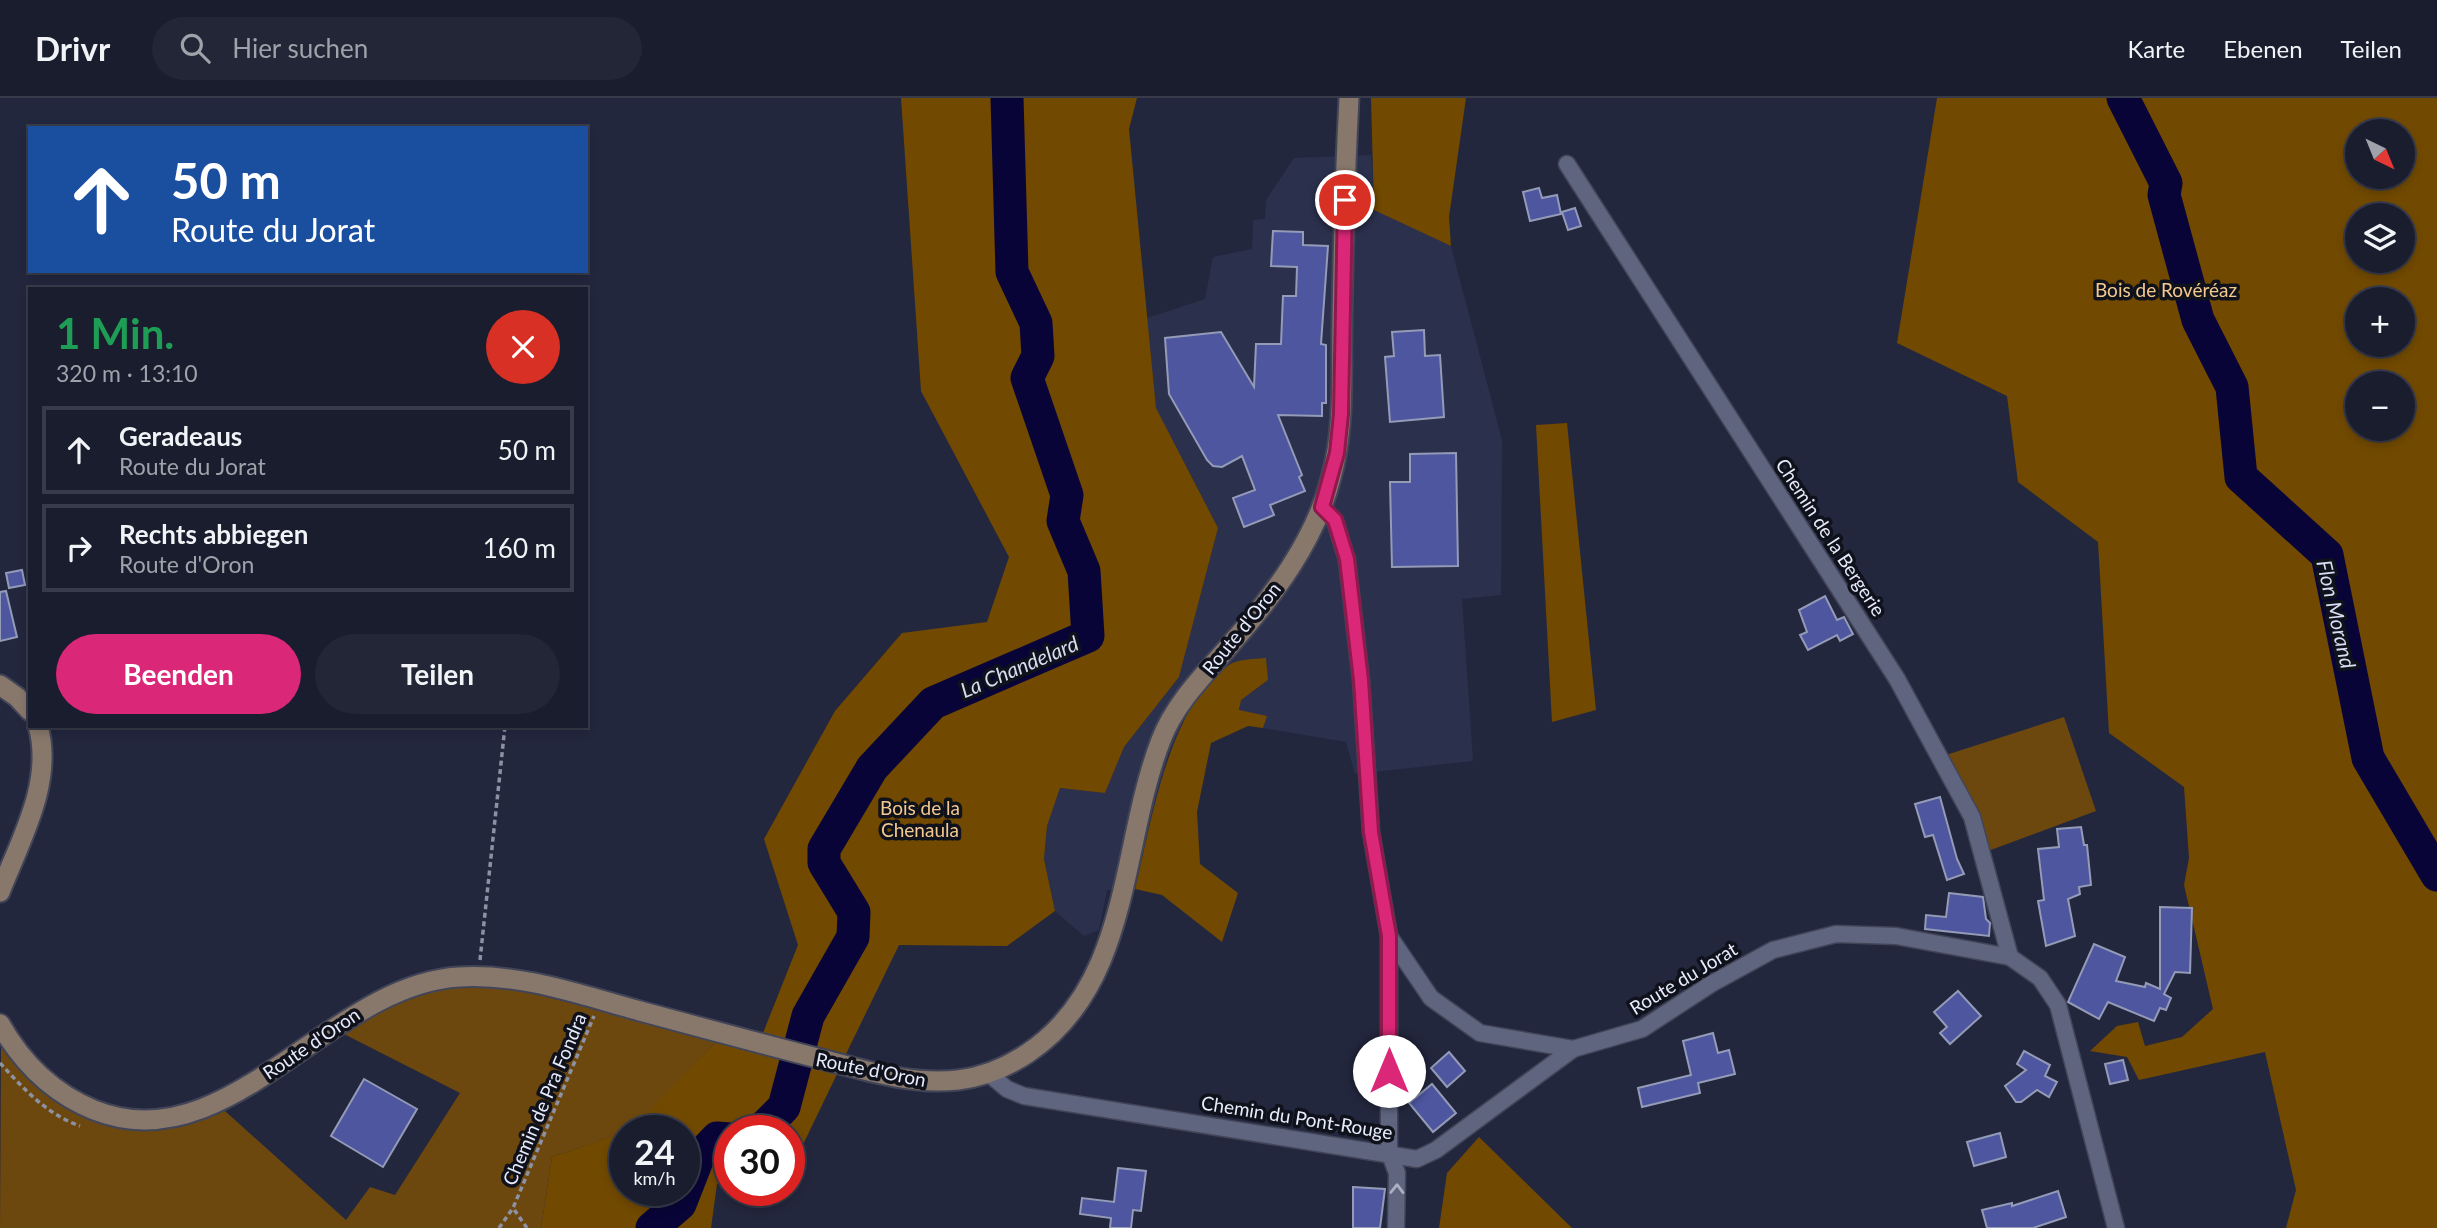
<!DOCTYPE html>
<html lang="de">
<head>
<meta charset="utf-8">
<style>
	:root { --surface:#1a1d2e; --page:#232636; --text:#f1f3f6; --muted:#9fa2aa; --line:#383b4a; --accent:#db2777 }
	body { margin:0; font-family:Lato,sans-serif; background:var(--page); color:var(--text); height:100vh; display:flex; flex-direction:column; font-size:26px; white-space:nowrap }
	* { box-sizing:border-box; margin:0 }
	p { font-size:23px; color:var(--muted) }
	.icon { flex:none; width:38px; height:38px; fill:none; stroke:currentColor; stroke-width:2; stroke-linecap:round; stroke-linejoin:round }
	.map { position:relative; flex:1; overflow:hidden }
	.sheet { position:absolute; left:28px; top:189px; width:560px; height:441px; display:flex; flex-direction:column; background:var(--surface); border-radius:0px; box-shadow:0 4px 10px #0003,0 0 0 2px var(--line) }
	.sheet>* { flex:none }
	.guide { position:absolute; left:28px; top:28px; width:560px; height:147px; border-radius:0px; box-shadow:0 4px 10px #0003,0 0 0 2px var(--line); background:#1a4fa0; color:#fff; overflow:hidden }
	.needle { width:46px; rotate:137deg }
	.fabs { position:absolute; left:2345px; top:21px; display:grid; gap:14px }
	.fabs a { display:grid; place-items:center; width:70px; height:70px; border-radius:50%; background:var(--surface); box-shadow:0 4px 10px #0003,0 0 0 2px var(--line); font-size:35px }
	.speed { position:absolute; left:609px; top:1017px; display:flex; gap:14px; font-size:35px; font-weight:700; text-align:center }
	.speed>* { display:grid; place-content:center; width:91px; height:91px; border-radius:50%; background:var(--surface); box-shadow:0 4px 10px #0003,0 0 0 2px var(--line); line-height:1 }
	.speed small { font-size:18px; font-weight:400 }
	.speed .limit { border:10px solid #d22; background:#fff; color:#111 }
	.pin { position:absolute; display:grid; place-items:center; width:60px; height:60px; color:#fff; margin:-30px; border:4px solid #fff; border-radius:50%; box-shadow:0 2px 7px #0007 }
	.me { position:absolute; width:77px; margin:-38px; rotate:0deg; stroke-linejoin:round; filter:drop-shadow(0 0 5px #0008) }
	.turn { display:flex; align-items:center; gap:24px; height:147px; padding:0 28px; font-size:32px }
	.turn .icon { width:91px; height:91px; stroke-width:2.5 }
	.turn b { display:block; font-size:49px; line-height:60px }
	.round { display:grid; place-items:center; flex:none; width:74px; height:74px; border-radius:37px; background:var(--page) }
	.overview { display:flex; align-items:center; justify-content:space-between; height:119px; padding:0 28px }
	h1 { font-size:42px; font-weight:700; line-height:52px; color:#1e9e55 }
	.primary-button { display:flex; gap:14px; margin-top:auto; padding:14px 28px }
	.primary-button a { flex:1; height:80px; border-radius:42px; background:var(--accent); color:#fff; font-size:28px; font-weight:700; line-height:80px; text-align:center }
	.primary-button a+a { background:var(--page); color:var(--text) }
	ul { padding:0; list-style:none }
	li { display:flex; align-items:center; gap:21px; height:88px; margin:0 14px 10px; padding:0 14px; border:4px solid var(--line); border-radius:0px }
	li div { flex:1 }
	li b { display:block; font-size:26px }
	li em { font-style:normal }
	header { display:flex; align-items:center; gap:42px; box-sizing:border-box; height:98px; padding:0 35px; background:var(--surface); border-bottom:2px solid var(--line) }
	header strong { font-size:33px }
	nav { display:flex; gap:38px; margin-inline-start:auto; font-size:24px }
	.search { width:490px; height:63px; background:var(--page); display:flex; align-items:center; gap:18px; box-sizing:border-box; padding:0 24px; border-radius:38px; color:var(--muted); font-size:26px }
	.map>svg:first-child { display:block }
</style>
</head>
<body>
<header>
<strong>Drivr</strong>
<div class="search"><svg class="icon" aria-label="search" viewBox="0 0 24 24"><circle cx="10" cy="10" r="6"/><path d="M15 15l6 6"/></svg>Hier suchen</div>
<nav><a>Karte</a><a>Ebenen</a><a>Teilen</a></nav>
</header>
<div class="map">
<svg width="2437" height="1130" viewBox="0 0 2437 1130">
	<rect width="100%" height="100%" fill="#23273e"/>
	<polygon fill="#2b304d" points="1371,57 1375,112 1451,148 1502,342 1501,497 1462,501 1473,663 1355,676 1346,644 1263,630 1266,618 1239,613 1241,602 1268,582 1184,621 1168,659 1135,791 1107,792 1099,832 1084,838 1055,813 1044,761 1047,728 1060,690 1105,695 1124,649 1179,579 1218,430 1156,311 1147,220 1205,201 1213,159 1252,151 1253,122 1265,121 1266,102 1294,60"/>
	<g fill="#6c480e">
		<polygon points="2064,619 2096,713 1988,753 1946,657"/>
		<path d="M472 886 518 891 716 944 632 1032 552 1059 541 1130H0L1 948C45 1000 81 1030 152 1029 160 1029 170 1031 179 1029 194 1026 210 1018 225 1013L346 1122 370 1089 395 1097 460 995 342 935 372 917 429 892Z"/>
	</g>
	<g fill="#714900" fill-rule="evenodd">
		<polygon points="901,0 1137,0 1129,31 1156,310 1218,430 1179,579 1124,649 1105,695 1060,690 1047,728 1044,761 1055,813 1007,848 899,847 846,956 763,935 798,847 764,741 835,613 902,535 987,524 1009,459 921,293"/>
		<polygon points="1371,0 1466,0 1449,119 1451,148 1374,112"/>
		<path d="M1937 0H2437V1130H2286L2296 1092 2265 954 2139 982 2127 959 2090 953 2117 928 2138 924 2145 948 2182 939 2213 911 2184 787 2189 760 2184 689 2109 635 2098 444 2018 384 2007 298 1897 245ZM2357 33H2403V79H2357ZM2357 117H2403V163H2357ZM2357 201H2403V247H2357ZM2357 285H2403V331H2357Z"/>
		<polygon points="1567,325 1596,612 1552,624 1536,327"/>
		<path d="M1266 560 1268 582 1241 602 1239 612 1267 618 1263 630 1248 628 1211 645 1197 714 1200 766 1238 795 1222 844 1162 797 1135 791C1152 723 1168 609 1229 567 1237 561 1255 561 1266 560Z"/>
		<polygon points="716,944 838,974 797,1059 789,1061 789,1032 730,1032 730,1081 717,1086 711,1130 541,1130 552,1059 625,1034 625,1092 684,1092 684,1032 630,1032"/>
		<polygon points="1479,1039 1572,1130 1439,1130 1447,1075"/>
	</g>
	<g fill="none" stroke-linecap="round" stroke-linejoin="round">
		<g stroke="#090437" stroke-width="33">
			<polyline points="2123,0 2166,85 2164,97 2198,222 2232,289 2241,379 2327,457 2368,660 2437,777"/>
			<polyline points="761,1032 784,1009 808,918 853,839 854,814 824,765 824,751 872,670 933,605 1088,538 1084,473 1063,423 1067,397 1027,280 1038,258 1036,225 1012,174 1007,0"/>
			<polyline points="652,1130 680,1106 698,1060 717,1040 730,1041"/>
		</g>
	</g>
	<g fill="#4d569f" stroke="#949bb7" stroke-width="2">
		<polygon points="1539,90 1542,100 1557,97 1561,116 1530,123 1523,94"/>
		<polygon points="1575,110 1581,128 1568,132 1562,114"/>
		<polygon points="1273,133 1303,134 1303,147 1328,148 1321,246 1326,247 1326,305 1322,305 1322,318 1278,317 1302,377 1299,379 1305,393 1270,407 1274,417 1244,429 1233,400 1255,392 1242,358 1222,369 1213,368 1207,362 1169,296 1165,240 1221,234 1254,289 1256,246 1281,246 1283,198 1296,198 1297,169 1271,168"/>
		<polygon points="1424,232 1425,258 1440,257 1444,319 1390,324 1385,259 1394,258 1392,234"/>
		<polygon points="1456,355 1458,468 1392,469 1390,384 1410,384 1410,356"/>
		<polygon points="22,472 25,487 9,490 6,475"/>
		<polygon points="6,493 17,539 0,543 0,494"/>
		<polygon points="1825,498 1837,522 1844,519 1853,536 1840,543 1837,537 1808,552 1800,537 1807,534 1799,512"/>
		<polygon points="1940,699 1957,761 1964,776 1947,782 1933,737 1925,739 1915,706"/>
		<polygon points="2081,729 2084,747 2087,747 2091,787 2079,789 2080,796 2068,801 2075,838 2046,848 2038,803 2044,802 2038,751 2059,749 2057,731"/>
		<polygon points="1949,795 1983,799 1986,821 1990,825 1989,838 1925,831 1926,817 1946,819"/>
		<polygon points="2160,809 2192,810 2190,875 2175,874 2164,896 2171,900 2166,912 2160,910 2154,923 2108,904 2099,921 2068,904 2094,846 2125,859 2116,883 2145,889 2146,885 2160,891"/>
		<polygon points="1958,893 1981,918 1950,946 1940,935 1947,929 1934,914"/>
		<polygon points="1713,935 1718,955 1729,952 1735,976 1698,985 1700,995 1642,1009 1638,990 1691,977 1683,943"/>
		<polygon points="2024,953 2050,967 2045,978 2057,984 2049,999 2037,992 2021,1004 2016,1004 2005,988 2026,972 2017,966"/>
		<polygon points="1449,954 1465,973 1447,989 1431,970"/>
		<polygon points="2123,962 2128,982 2110,986 2105,966"/>
		<polygon points="364,981 417,1011 383,1069 331,1038"/>
		<polygon points="1432,986 1456,1015 1433,1034 1409,1005"/>
		<polygon points="2000,1035 2006,1059 1974,1068 1967,1044"/>
		<polygon points="1118,1070 1146,1073 1141,1113 1133,1112 1131,1130 1110,1130 1111,1120 1080,1116 1082,1100 1114,1104"/>
		<polygon points="1353,1089 1385,1091 1380,1130 1353,1130"/>
		<polygon points="2058,1093 2066,1119 2033,1130 1987,1130 1982,1112 2012,1105 2012,1108"/>
	</g>
	<g fill="none" stroke-linecap="round" stroke-linejoin="round">
		<defs>
			<g id="minor">
				<polyline points="1567,66 1897,581 1972,719 2010,859"/>
				<polyline points="1322,409 1335,423 1347,462 1361,582 1371,734 1389,838 1431,900 1480,935 1573,951 1642,931 1711,886 1773,852 1836,836 1896,838 2010,859 2040,880 2058,907 2116,1130"/>
				<polyline points="1389,838 1389,1054 1397,1075 1396,1130"/>
				<polyline points="988,975 1007,991 1024,998 1417,1061 1436,1052 1573,951"/>
			</g>
			<g id="secondary">
				<polyline points="0,587 17,599 30,613"/>
				<path d="M0 794C20 743 54 684 38 628"/>
				<path d="M0 926C22 965 52 995 94 1012 228 1066 329 886 459 879 521 875 581 897 640 913 703 930 766 947 829 963 870 974 915 987 958 982 982 979 1007 969 1028 955 1132 885 1120 747 1161 642 1175 605 1205 576 1231 546 1273 498 1315 443 1331 380 1345 330 1341 279 1342 228 1343 152 1345 76 1349 0"/>
			</g>
		</defs>
		<use href="#minor" stroke="#424558" stroke-width="19"/>
		<use href="#secondary" stroke="#424558" stroke-width="23"/>
		<g stroke="#8d91a4" stroke-width="3.5" stroke-dasharray="5 3.5" stroke-linecap="butt">
			<polyline points="480,862 505,628"/>
			<path d="M0 965C23 990 46 1016 80 1028"/>
			<polyline points="499,1130 513,1110"/>
			<polyline points="527,1130 513,1110 594,918"/>
		</g>
		<use href="#minor" stroke="#5f657f" stroke-width="16"/>
		<use href="#secondary" stroke="#88786c" stroke-width="19"/>
	</g>
	<defs><path id="oneway-chevron" d="M-2-3.5L2.5 0L-2 3.5" fill="none" stroke-width="1.6" stroke-linecap="round" stroke-linejoin="round" transform="scale(1.75)"/></defs>
	<use stroke="#aaafc3" href="#oneway-chevron" transform="translate(1397 1091) rotate(-89)"/>
	<g fill="none" stroke-linecap="round" stroke-linejoin="round">
		<defs>
			<polyline id="route" points="1345,102 1341,316 1337,355 1322,409 1335,422 1347,461 1361,582 1371,734 1389,838 1389,973"/>
		</defs>
		<use href="#route" stroke="#8e194d" stroke-width="18"/>
		<use href="#route" stroke="#db2777" stroke-width="12"/>
	</g>
	<g text-anchor="middle" dominant-baseline="central" stroke-width="7" stroke-linejoin="round" paint-order="stroke">
		<g font-size="19" fill="#f4c990" stroke="#0f111b">
			<text x="2166" y="191">Bois de Rovéréaz</text>
			<text x="920" y="709">Bois de la<tspan x="920" dy="22">Chenaula</tspan></text>
		</g>
		<g font-size="19" fill="#e8ebfb" stroke="#0f111b">
			<text transform="translate(1831 439) rotate(57)">Chemin de la Bergerie</text>
			<text transform="translate(1241 530) rotate(-51)">Route d'Oron</text>
			<text transform="translate(1683 880) rotate(-31)">Route du Jorat</text>
			<text transform="translate(311 945) rotate(-34)">Route d'Oron</text>
			<text transform="translate(871 971) rotate(11)">Route d'Oron</text>
			<text transform="translate(544 1001) rotate(-67)">Chemin de Pra Fondra</text>
			<text transform="translate(1297 1019) rotate(9)">Chemin du Pont-Rouge</text>
		</g>
		<g font-size="21" font-style="italic" fill="#d7dcf1" stroke="#0f111b">
			<text transform="translate(2337 516) rotate(77)">Flon Morand</text>
			<text transform="translate(1019 568) rotate(-23)">La Chandelard</text>
		</g>
	</g>
</svg>
<div class="fabs">
<a><svg class="needle" viewBox="-14 -14 28 28"><path d="M0-13l5 13h-10z" fill="#e53935"/><path d="M0 13l5-13h-10z" fill="#9fa2aa"/></svg></a>
<a><svg class="icon" aria-label="layers" viewBox="0 0 24 24"><path d="M12 4l9 5-9 5-9-5zM3 14l9 5 9-5"/></svg></a>
<a>+</a>
<a>−</a>
</div>
<div class="speed"><div>24<small>km/h</small></div><div class="limit">30</div></div>
<div class="pin" style="left:1345px;top:102px;background:#d93025"><svg class="icon" aria-label="arrive" viewBox="0 0 24 24"><path d="M6 21V4h12l-3 4 3 4H6"/></svg></div>
<svg class="me" style="left:1389px;top:973px" viewBox="-20 -20 40 40"><circle r="19" fill="#fff"/><path d="M0-13L10 11 0 6-10 11z" fill="#db2777"/></svg>
<div class="guide">
<div class="turn"><svg class="icon" aria-label="ahead" viewBox="0 0 24 24"><path d="M12 20V5M6 11l6-6 6 6"/></svg><div><b>50 m</b>Route du Jorat</div></div>
</div>
<section class="sheet">
<div class="overview"><div><h1>1 Min.</h1><p>320 m · 13:10</p></div><a class="round" style="background:#d93025;color:#fff"><svg class="icon" aria-label="close" viewBox="0 0 24 24"><path d="M6 6l12 12M18 6L6 18"/></svg></a></div>
<ul>
<li><svg class="icon" aria-label="ahead" viewBox="0 0 24 24"><path d="M12 20V5M6 11l6-6 6 6"/></svg><div><b>Geradeaus</b><p>Route du Jorat</p></div><em>50 m</em></li>
<li><svg class="icon" aria-label="right" viewBox="0 0 24 24"><path d="M7 20v-9h11M14 6l5 5-5 5"/></svg><div><b>Rechts abbiegen</b><p>Route d'Oron</p></div><em>160 m</em></li>
</ul>
<div class="primary-button"><a>Beenden</a><a>Teilen</a></div>
</section>
</div>
</body>
</html>
